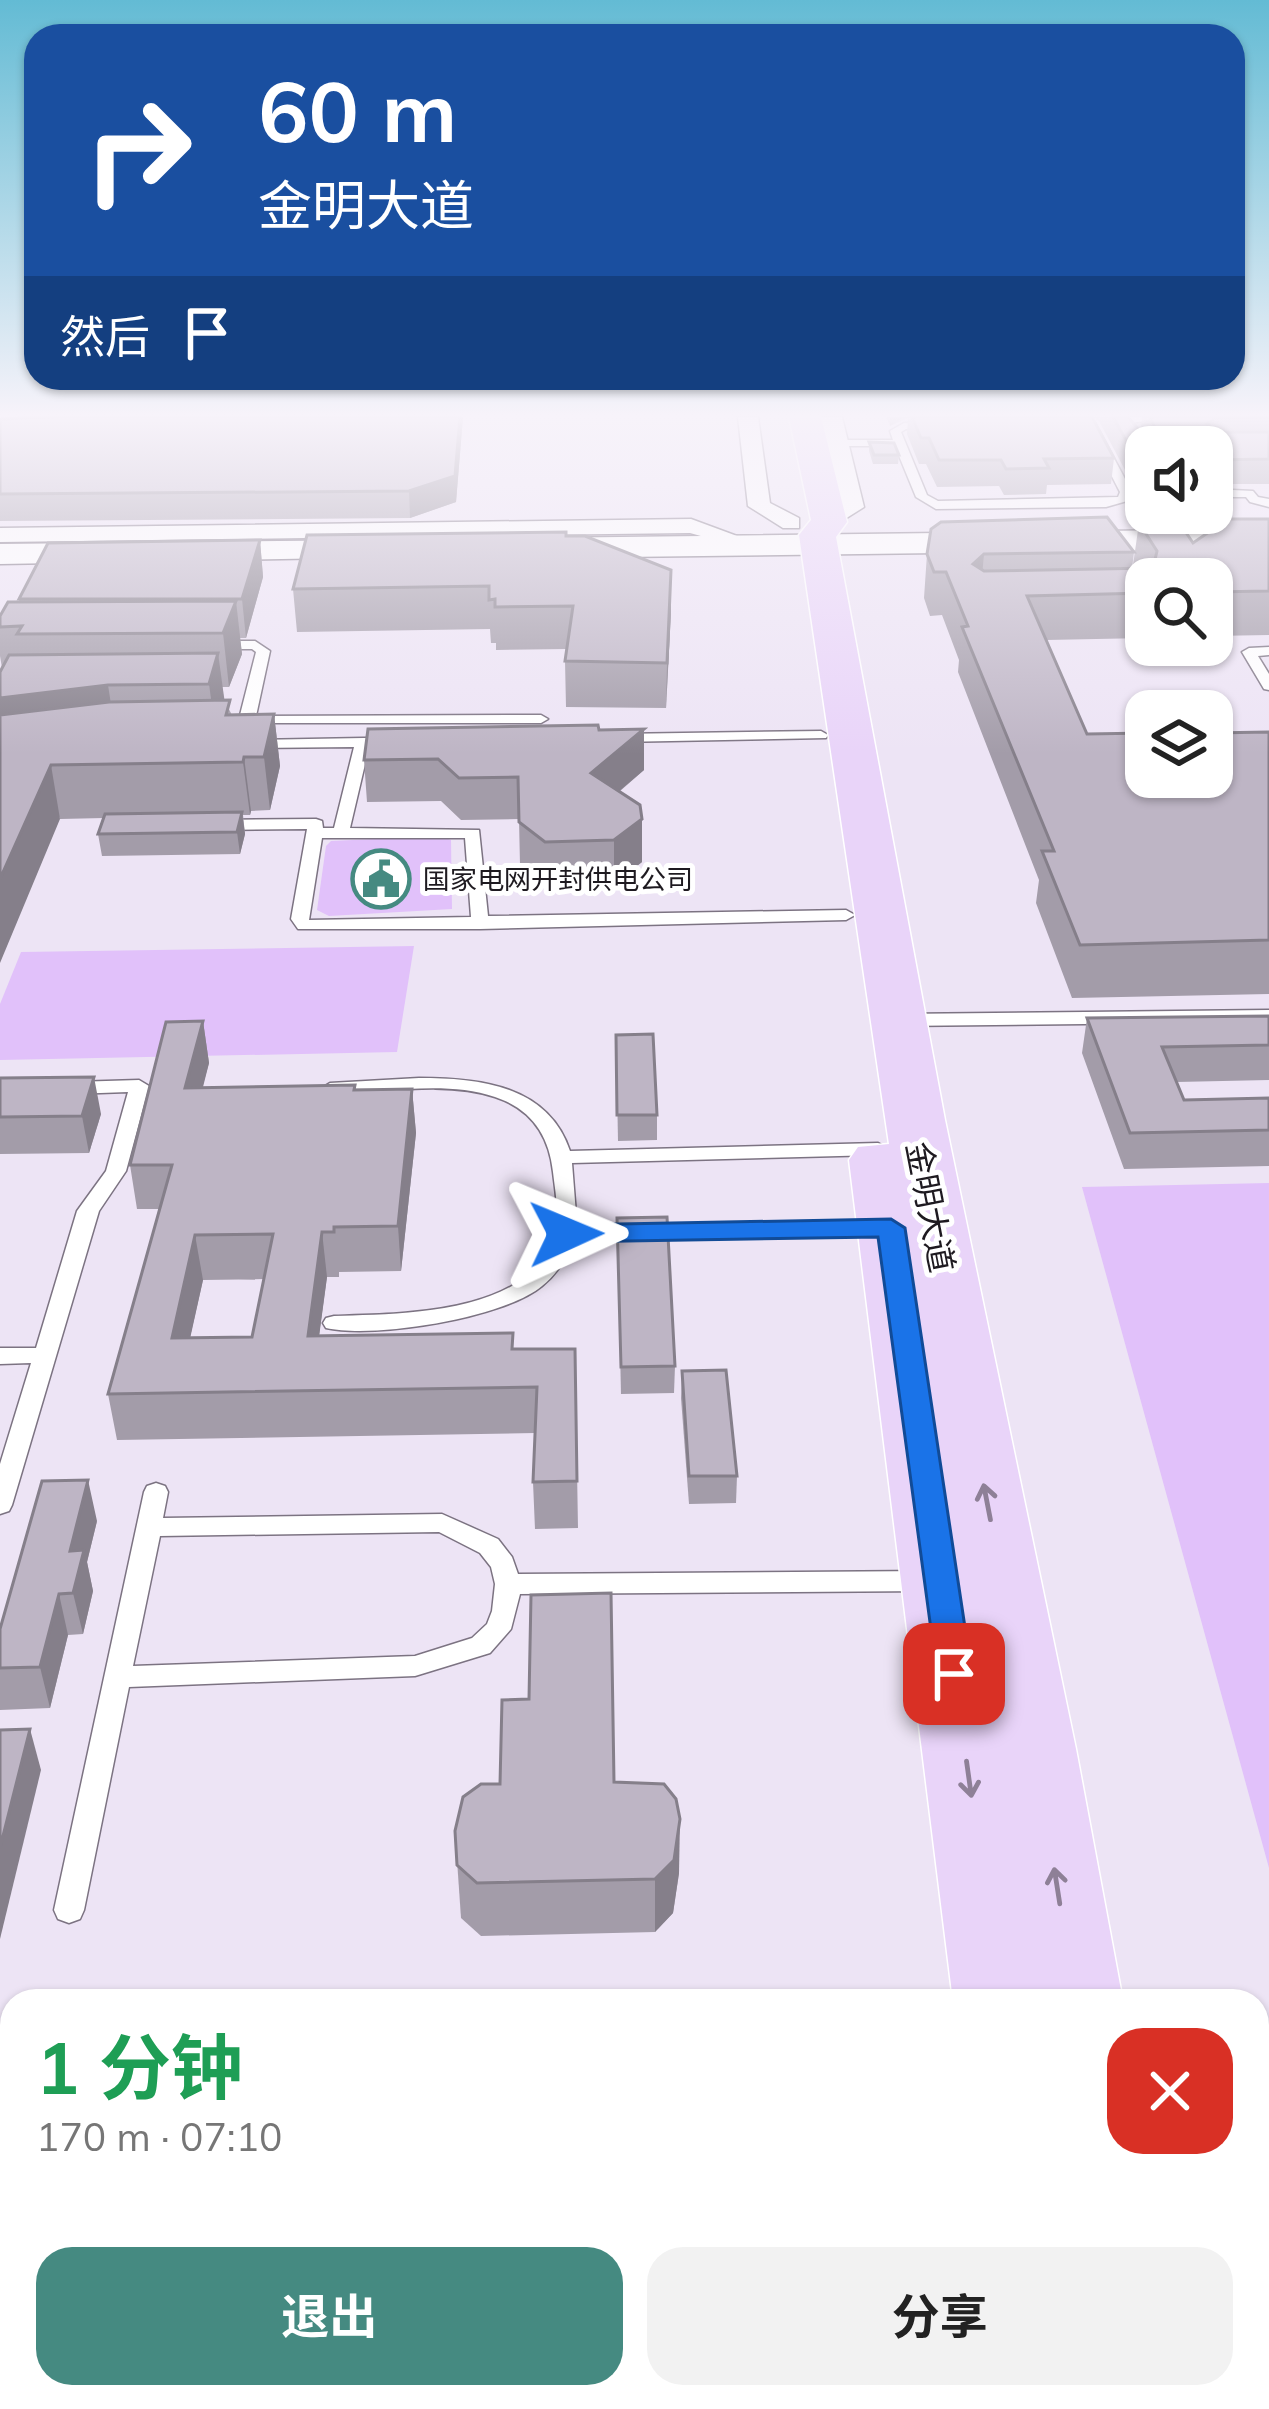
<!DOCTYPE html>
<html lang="zh">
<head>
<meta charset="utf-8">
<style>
	:root { --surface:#fff; --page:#f2f2f2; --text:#222; --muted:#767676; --accent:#458a81 }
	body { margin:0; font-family:Mulish,"Noto Sans SC",sans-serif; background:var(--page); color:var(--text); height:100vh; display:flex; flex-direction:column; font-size:45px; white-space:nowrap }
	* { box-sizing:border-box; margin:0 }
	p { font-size:39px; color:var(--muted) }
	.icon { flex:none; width:66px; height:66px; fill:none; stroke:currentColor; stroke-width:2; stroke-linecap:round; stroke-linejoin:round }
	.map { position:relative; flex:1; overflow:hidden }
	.details { position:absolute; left:0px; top:1989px; width:1269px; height:420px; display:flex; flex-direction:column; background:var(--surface); border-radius:36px 36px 0 0; box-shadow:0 3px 9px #0004 }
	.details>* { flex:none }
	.guide { position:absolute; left:24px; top:24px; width:1221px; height:366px; border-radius:36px; box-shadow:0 3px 9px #0004; background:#1a4fa0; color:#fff; overflow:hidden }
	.fabs { position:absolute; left:1125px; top:426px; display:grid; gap:24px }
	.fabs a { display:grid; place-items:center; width:108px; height:108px; border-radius:24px; background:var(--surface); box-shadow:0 3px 9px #0004; font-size:60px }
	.pin { position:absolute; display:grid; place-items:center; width:102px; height:102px; color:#fff; margin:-51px; border-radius:24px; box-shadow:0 6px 18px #0006 }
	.me { position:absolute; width:132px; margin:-66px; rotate:89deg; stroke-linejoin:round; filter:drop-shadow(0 0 9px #0008) }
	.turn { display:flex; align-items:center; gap:42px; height:252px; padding:0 36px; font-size:54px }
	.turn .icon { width:156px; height:156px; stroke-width:2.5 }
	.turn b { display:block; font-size:84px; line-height:102px }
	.then { display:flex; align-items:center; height:114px; padding:0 36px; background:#0003; gap:24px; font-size:45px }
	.round { display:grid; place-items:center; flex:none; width:126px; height:126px; border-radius:36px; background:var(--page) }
	.summary { display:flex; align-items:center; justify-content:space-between; height:204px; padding:0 36px }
	h1 { font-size:72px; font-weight:700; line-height:90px; color:#1e9e55 }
	.primary-button { display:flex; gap:24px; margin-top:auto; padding:24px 36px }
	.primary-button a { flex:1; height:138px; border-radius:36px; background:var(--accent); color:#fff; font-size:48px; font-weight:700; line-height:138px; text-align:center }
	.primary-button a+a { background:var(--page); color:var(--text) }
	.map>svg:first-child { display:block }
</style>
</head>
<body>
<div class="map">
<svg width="1269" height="2409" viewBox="0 0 1269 2409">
	<rect width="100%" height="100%" fill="#ede4f5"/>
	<g fill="#e1c1fa">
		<polygon points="439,836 451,840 452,909 329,916 317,910 326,846 331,841"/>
		<polygon points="414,946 397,1052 0,1060 0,1004 21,952"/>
		<polygon points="1269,1183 1269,1868 1082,1187"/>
	</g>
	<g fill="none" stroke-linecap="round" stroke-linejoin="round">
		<defs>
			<g id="lane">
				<polygon points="1124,417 1172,418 1167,421 1134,422 1146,450 1146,462 1128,439"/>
				<path d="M1090 420 1095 423 1132 492 1127 501 1106 507 936 509 916 497 895 446H839L833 443 839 440H893L890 431 904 423ZM1086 426 1120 492 1118 497 938 501 927 495 901 432 906 429Z"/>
				<polygon points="1212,489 1253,491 1258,497 1269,499 1269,507 1250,502 1246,497 1212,497"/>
				<polygon points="1175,513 1187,513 1199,530 1197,533 1189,533"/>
				<polygon points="255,641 270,651 256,716 541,715 548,719 541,723 247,723 240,715 256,652 252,649 217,649 210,645 217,641"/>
				<polygon points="1269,647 1269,655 1258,656 1269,674 1269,690 1264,689 1242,652 1249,648"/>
				<polygon points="821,731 828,735 826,738 618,742 611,738 618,734"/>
				<path d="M363 738H395L402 742 395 746 369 747 350 828 479 830 488 916 846 910 855 915 846 920 480 929H298L291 919 307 829 216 830 208 825 216 820 316 819 322 821 323 828H334L354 747 252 748 245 744 252 740ZM322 838H465L471 917 309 920Z"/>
				<polygon points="1269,1010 1269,1022 898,1026 889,1020 898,1014"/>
				<path d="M419 1078C479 1078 548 1085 570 1151L878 1143 888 1149 878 1155 572 1163 577 1227 884 1221 895 1228 884 1235 573 1240C566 1259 558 1273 542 1286 504 1318 375 1339 326 1328L323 1323 326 1318 334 1316C402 1314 541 1315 556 1227 559 1209 555 1190 553 1172 549 1135 531 1109 495 1097 444 1080 383 1093 330 1095L320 1089 330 1083Z"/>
				<polygon points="139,1080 149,1086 126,1171 99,1211 12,1505 9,1511 0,1514 0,1464 31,1363 0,1364 0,1348 36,1348 77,1211 106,1171 128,1092 73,1094 63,1088 73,1082"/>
				<path d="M156 1483 165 1486 168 1492 163 1518 442 1514 498 1539 512 1557 518 1574 927 1571 936 1574 940 1581 936 1588 927 1591 520 1594 511 1629 490 1653 415 1676 129 1687 84 1910 80 1919 69 1923 58 1919 54 1910 144 1492 147 1486ZM439 1532 480 1553 491 1567 495 1584 492 1611 487 1624 472 1638 415 1656 133 1666 160 1536Z"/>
			</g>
			<g id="street">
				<polygon points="738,417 758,417 770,503 799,518 799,528 783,528 748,506"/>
				<polygon points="822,417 842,417 864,507 829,529 818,522 841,505"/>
				<polygon points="691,519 737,536 726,543 690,533 0,542 0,528"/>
			</g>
			<g id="secondary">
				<polygon points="1269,529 1269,549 538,558 521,548 538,538"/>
				<polygon points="380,540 392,543 397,550 392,557 0,564 0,544"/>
				<polygon points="1257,2163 1269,2163 1269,2301 1257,2302"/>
				<polygon points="12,2210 12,2351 0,2351 0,2211"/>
			</g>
			<g id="primary">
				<polygon points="789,417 821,417 847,522 836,537 945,1120 1076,1749 1123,2001 953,2001 849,1160 858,1147 889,1144 799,535 811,520"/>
				<polygon points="1000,2397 1198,2397 1200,2409 1001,2409"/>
			</g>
		</defs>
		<use href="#lane" stroke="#7c7382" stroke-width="3"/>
		<use href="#street" stroke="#7c7382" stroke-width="3"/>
		<use href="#secondary" stroke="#7c7382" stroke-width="3"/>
		<use href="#primary" stroke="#fff" stroke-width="3"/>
		<use href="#lane" fill="#fff" fill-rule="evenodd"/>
		<use href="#street" fill="#fff" fill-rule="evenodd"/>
		<use href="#secondary" fill="#fff" fill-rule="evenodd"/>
		<use href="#primary" fill="#e9d4f9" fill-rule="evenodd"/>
	</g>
	<g fill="#a39ca9" fill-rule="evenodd">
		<polygon points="463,417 456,502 410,518 0,521 0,419"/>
		<polygon points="886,417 1128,417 1146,438 1141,426 1142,417 1269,417 1269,484 1212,484 1212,447 1146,447 1146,485 1133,485 1099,421 1092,417 1114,458 1111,484 1047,485 1046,494 1004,495 999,486 937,487 926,464 919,464 907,434 908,418 890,426"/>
		<polygon points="869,442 899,455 898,464 873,464 869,451"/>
		<polygon points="1269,519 1269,635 1212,636 1212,579 1146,579 1146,638 1046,640 1087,734 1269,732 1269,994 1072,998 1036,903 1039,880 958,672 959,660 942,615 930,616 924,598 927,554 1134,552 1132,568 1135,568 1133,565 1139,523 1193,543"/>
		<polygon points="566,536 671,612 666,708 566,707 565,661 566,649 496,650 496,643 491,643 490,629 297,632 293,589"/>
		<polygon points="260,540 263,577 246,638 240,638 242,654 229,687 222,687 224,700 232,715 274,714 280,766 270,810 251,811 250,815 243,815 245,834 240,854 102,856 98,834 104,818 60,819 2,668 0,656 0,616 19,602 19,599"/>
		<polygon points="599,730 644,770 619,792 642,862 614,884 547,885 520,865 519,819 461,820 441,801 367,802 364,760"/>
		<polygon points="1269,1016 1269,1080 1176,1082 1184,1100 1269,1098 1269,1166 1124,1169 1082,1053 1087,1018"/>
		<path d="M203 1021 209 1063 202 1088 412 1089 416 1133 401 1271 339 1272V1277H327L319 1335 514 1349H575L578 1528 535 1529 533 1482 535 1433 117 1440 108 1394 160 1209H137L130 1165ZM264 1279 252 1337H190L203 1280Z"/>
		<polygon points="616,1035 657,1115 657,1140 618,1141"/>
		<polygon points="0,1078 101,1114 89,1153 0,1154"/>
		<polygon points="617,1218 675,1366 674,1393 621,1394"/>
		<polygon points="682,1371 737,1476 736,1503 689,1504 681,1398"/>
		<polygon points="97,1521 87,1562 93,1591 83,1634 68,1635 50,1708 0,1710 0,1668"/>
		<polygon points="614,1782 679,1873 673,1913 655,1932 481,1936 461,1918 455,1831 500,1784"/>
	</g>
	<g fill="#857f8a">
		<polygon points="460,417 463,417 456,502 410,518 409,491"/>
		<polygon points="890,417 904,417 890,426"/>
		<polygon points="260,540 263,577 246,638 242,599"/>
		<polygon points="984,554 980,598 973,564"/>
		<polygon points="671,570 671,612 666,708 667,663"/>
		<polygon points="236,601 242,654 229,687 223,633"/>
		<polygon points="218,653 225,704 216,735 209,684"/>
		<polygon points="108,685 116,737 0,751 0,698"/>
		<polygon points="274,714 280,766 270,810 264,757"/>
		<polygon points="644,729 644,770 591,815 591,773"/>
		<polygon points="244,757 251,811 250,815 243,762"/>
		<polygon points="51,765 60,819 0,963 0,879"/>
		<polygon points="242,812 245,834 240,854 237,832"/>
		<polygon points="642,819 642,862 614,884 614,840"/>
		<polygon points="203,1021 209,1063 192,1131 185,1088"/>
		<polygon points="94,1077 101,1114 89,1153 82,1116"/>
		<polygon points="412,1089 416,1133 401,1271 398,1226"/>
		<polygon points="322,1232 327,1277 313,1382 308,1336"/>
		<polygon points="195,1235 203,1280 180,1384 172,1338"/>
		<polygon points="88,1480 97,1521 87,1562 93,1591 83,1634 73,1593 70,1551"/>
		<polygon points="59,1594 68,1635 50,1708 40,1667"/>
		<polygon points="30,1729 41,1770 0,1939 0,1848"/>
		<polygon points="680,1819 679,1873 673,1913 655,1932 655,1879"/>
	</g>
	<g fill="#beb5c5" stroke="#857f8a" stroke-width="3" fill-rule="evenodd">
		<polygon points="56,417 460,417 455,476 409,491 0,494 0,419"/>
		<polygon points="912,417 1092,417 1114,458 1044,459 1049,468 1006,469 1001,460 939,460 929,438 921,438"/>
		<polygon points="1113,417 1128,417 1149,442 1154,426 1150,417 1269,417 1216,418 1207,424 1216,432 1269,432 1269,459 1212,460 1212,447 1146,447 1146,460 1137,460"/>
		<polygon points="869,442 894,443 899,455 874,455"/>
		<polygon points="1107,517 1134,552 984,554 973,564 984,571 1153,568 1157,551 1139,523 1179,522 1193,543 1228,519 1269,519 1269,591 1212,592 1212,579 1146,579 1146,593 1027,596 1087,734 1146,733 1146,777 1212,777 1212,733 1269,732 1269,940 1080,945 1042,851 1054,851 962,627 968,626 946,572 934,572 927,554 931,529 941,522"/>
		<polygon points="566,532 566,536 585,536 671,570 667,663 565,661 573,606 495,607 495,599 489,600 489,586 293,589 307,535"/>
		<polygon points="260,540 242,599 19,599 48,543"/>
		<polygon points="236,601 223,633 17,634 22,626 0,627 0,616 8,602"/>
		<polygon points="218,653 209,684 108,685 0,698 0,672 9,655"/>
		<polygon points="230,700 226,715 274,714 264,757 244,757 243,762 51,765 0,879 0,715 109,702"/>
		<polygon points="598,725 599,730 644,729 591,773 640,805 642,819 614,840 545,842 519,822 518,777 459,778 438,759 364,760 368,729"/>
		<polygon points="242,812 237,832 98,834 105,814"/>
		<polygon points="1269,1016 1269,1045 1162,1047 1184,1100 1269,1098 1269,1130 1130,1133 1087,1018"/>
		<path d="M203 1021 185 1088 355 1085 354 1090 412 1089 398 1226 334 1227V1232H322L308 1336 513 1333 512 1349H575L577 1481 533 1482 537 1387 108 1394 172 1165H130L166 1022ZM273 1234 252 1337 172 1338 195 1235Z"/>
		<polygon points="653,1034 657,1115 617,1115 616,1035"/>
		<polygon points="94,1077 82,1116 0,1117 0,1078"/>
		<polygon points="667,1217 675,1366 621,1367 617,1218"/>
		<polygon points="726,1370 737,1476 689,1476 682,1371"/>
		<polygon points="88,1480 70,1551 84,1550 73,1593 59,1594 40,1667 0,1668 0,1629 42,1481"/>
		<polygon points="611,1593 614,1782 664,1784 676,1799 680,1819 674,1860 655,1879 477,1883 457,1865 455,1831 463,1797 481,1784 500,1784 502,1700 529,1699 531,1595"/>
		<polygon points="30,1729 0,1848 0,1730"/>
	</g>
	<defs><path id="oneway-shaft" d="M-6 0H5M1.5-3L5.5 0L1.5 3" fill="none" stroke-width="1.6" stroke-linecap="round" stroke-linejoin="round" transform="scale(3)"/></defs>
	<g stroke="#8e8097">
		<use href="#oneway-shaft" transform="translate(987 1502) rotate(-101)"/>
		<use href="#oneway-shaft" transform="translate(969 1779) rotate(82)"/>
		<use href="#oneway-shaft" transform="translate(1057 1886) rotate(-99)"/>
	</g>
	<linearGradient id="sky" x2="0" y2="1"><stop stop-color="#63bbd4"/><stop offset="0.55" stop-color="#f7f3fa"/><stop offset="1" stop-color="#f7f3fa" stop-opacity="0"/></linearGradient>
	<rect width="1269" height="754" fill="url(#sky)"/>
	<polygon fill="#1a73e8" stroke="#114b97" stroke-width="3" points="891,1219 905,1228 972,1674 967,1684 954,1688 942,1684 937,1674 878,1237 566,1242 552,1234 566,1225"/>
	<defs>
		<symbol id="civic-ring" viewBox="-11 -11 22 22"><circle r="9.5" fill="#fff" stroke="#458a81" stroke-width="1.5"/><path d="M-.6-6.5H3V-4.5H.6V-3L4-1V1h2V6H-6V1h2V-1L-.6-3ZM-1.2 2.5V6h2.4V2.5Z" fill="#458a81"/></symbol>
	</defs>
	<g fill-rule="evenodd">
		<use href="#civic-ring" x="348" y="846" width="66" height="66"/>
	</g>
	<g text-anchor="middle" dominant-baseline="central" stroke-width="10" stroke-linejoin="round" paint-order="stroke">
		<g font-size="27" fill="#1e1a20" stroke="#fff" text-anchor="start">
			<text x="423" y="879">国家电网开封供电公司</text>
		</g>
		<g font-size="33" fill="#1e1a20" stroke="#fff">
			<text transform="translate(931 1207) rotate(79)">金明大道</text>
		</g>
	</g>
</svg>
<div class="fabs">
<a><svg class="icon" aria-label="sound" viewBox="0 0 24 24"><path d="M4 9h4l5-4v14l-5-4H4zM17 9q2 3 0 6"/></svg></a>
<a><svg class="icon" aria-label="search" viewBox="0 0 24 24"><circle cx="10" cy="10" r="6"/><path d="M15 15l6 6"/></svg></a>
<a><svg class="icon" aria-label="layers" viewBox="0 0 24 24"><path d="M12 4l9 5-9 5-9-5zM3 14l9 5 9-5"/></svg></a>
</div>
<div class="pin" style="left:954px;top:1674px;background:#d93025"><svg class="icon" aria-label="arrive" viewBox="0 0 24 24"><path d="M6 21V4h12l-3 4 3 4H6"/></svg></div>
<svg class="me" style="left:566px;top:1234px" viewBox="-20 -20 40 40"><path d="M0-17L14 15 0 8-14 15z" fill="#1a73e8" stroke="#fff" stroke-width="4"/></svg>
<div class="guide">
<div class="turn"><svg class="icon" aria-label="right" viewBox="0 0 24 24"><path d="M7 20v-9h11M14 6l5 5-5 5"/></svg><div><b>60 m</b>金明大道</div></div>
<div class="then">然后<svg class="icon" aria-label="arrive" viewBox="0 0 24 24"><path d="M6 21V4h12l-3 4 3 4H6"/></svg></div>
</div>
<section class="details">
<div class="summary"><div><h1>1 分钟</h1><p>170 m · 07:10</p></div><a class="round" style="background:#d93025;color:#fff"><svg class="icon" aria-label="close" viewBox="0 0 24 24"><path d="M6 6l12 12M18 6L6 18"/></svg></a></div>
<div class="primary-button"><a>退出</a><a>分享</a></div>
</section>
</div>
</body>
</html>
